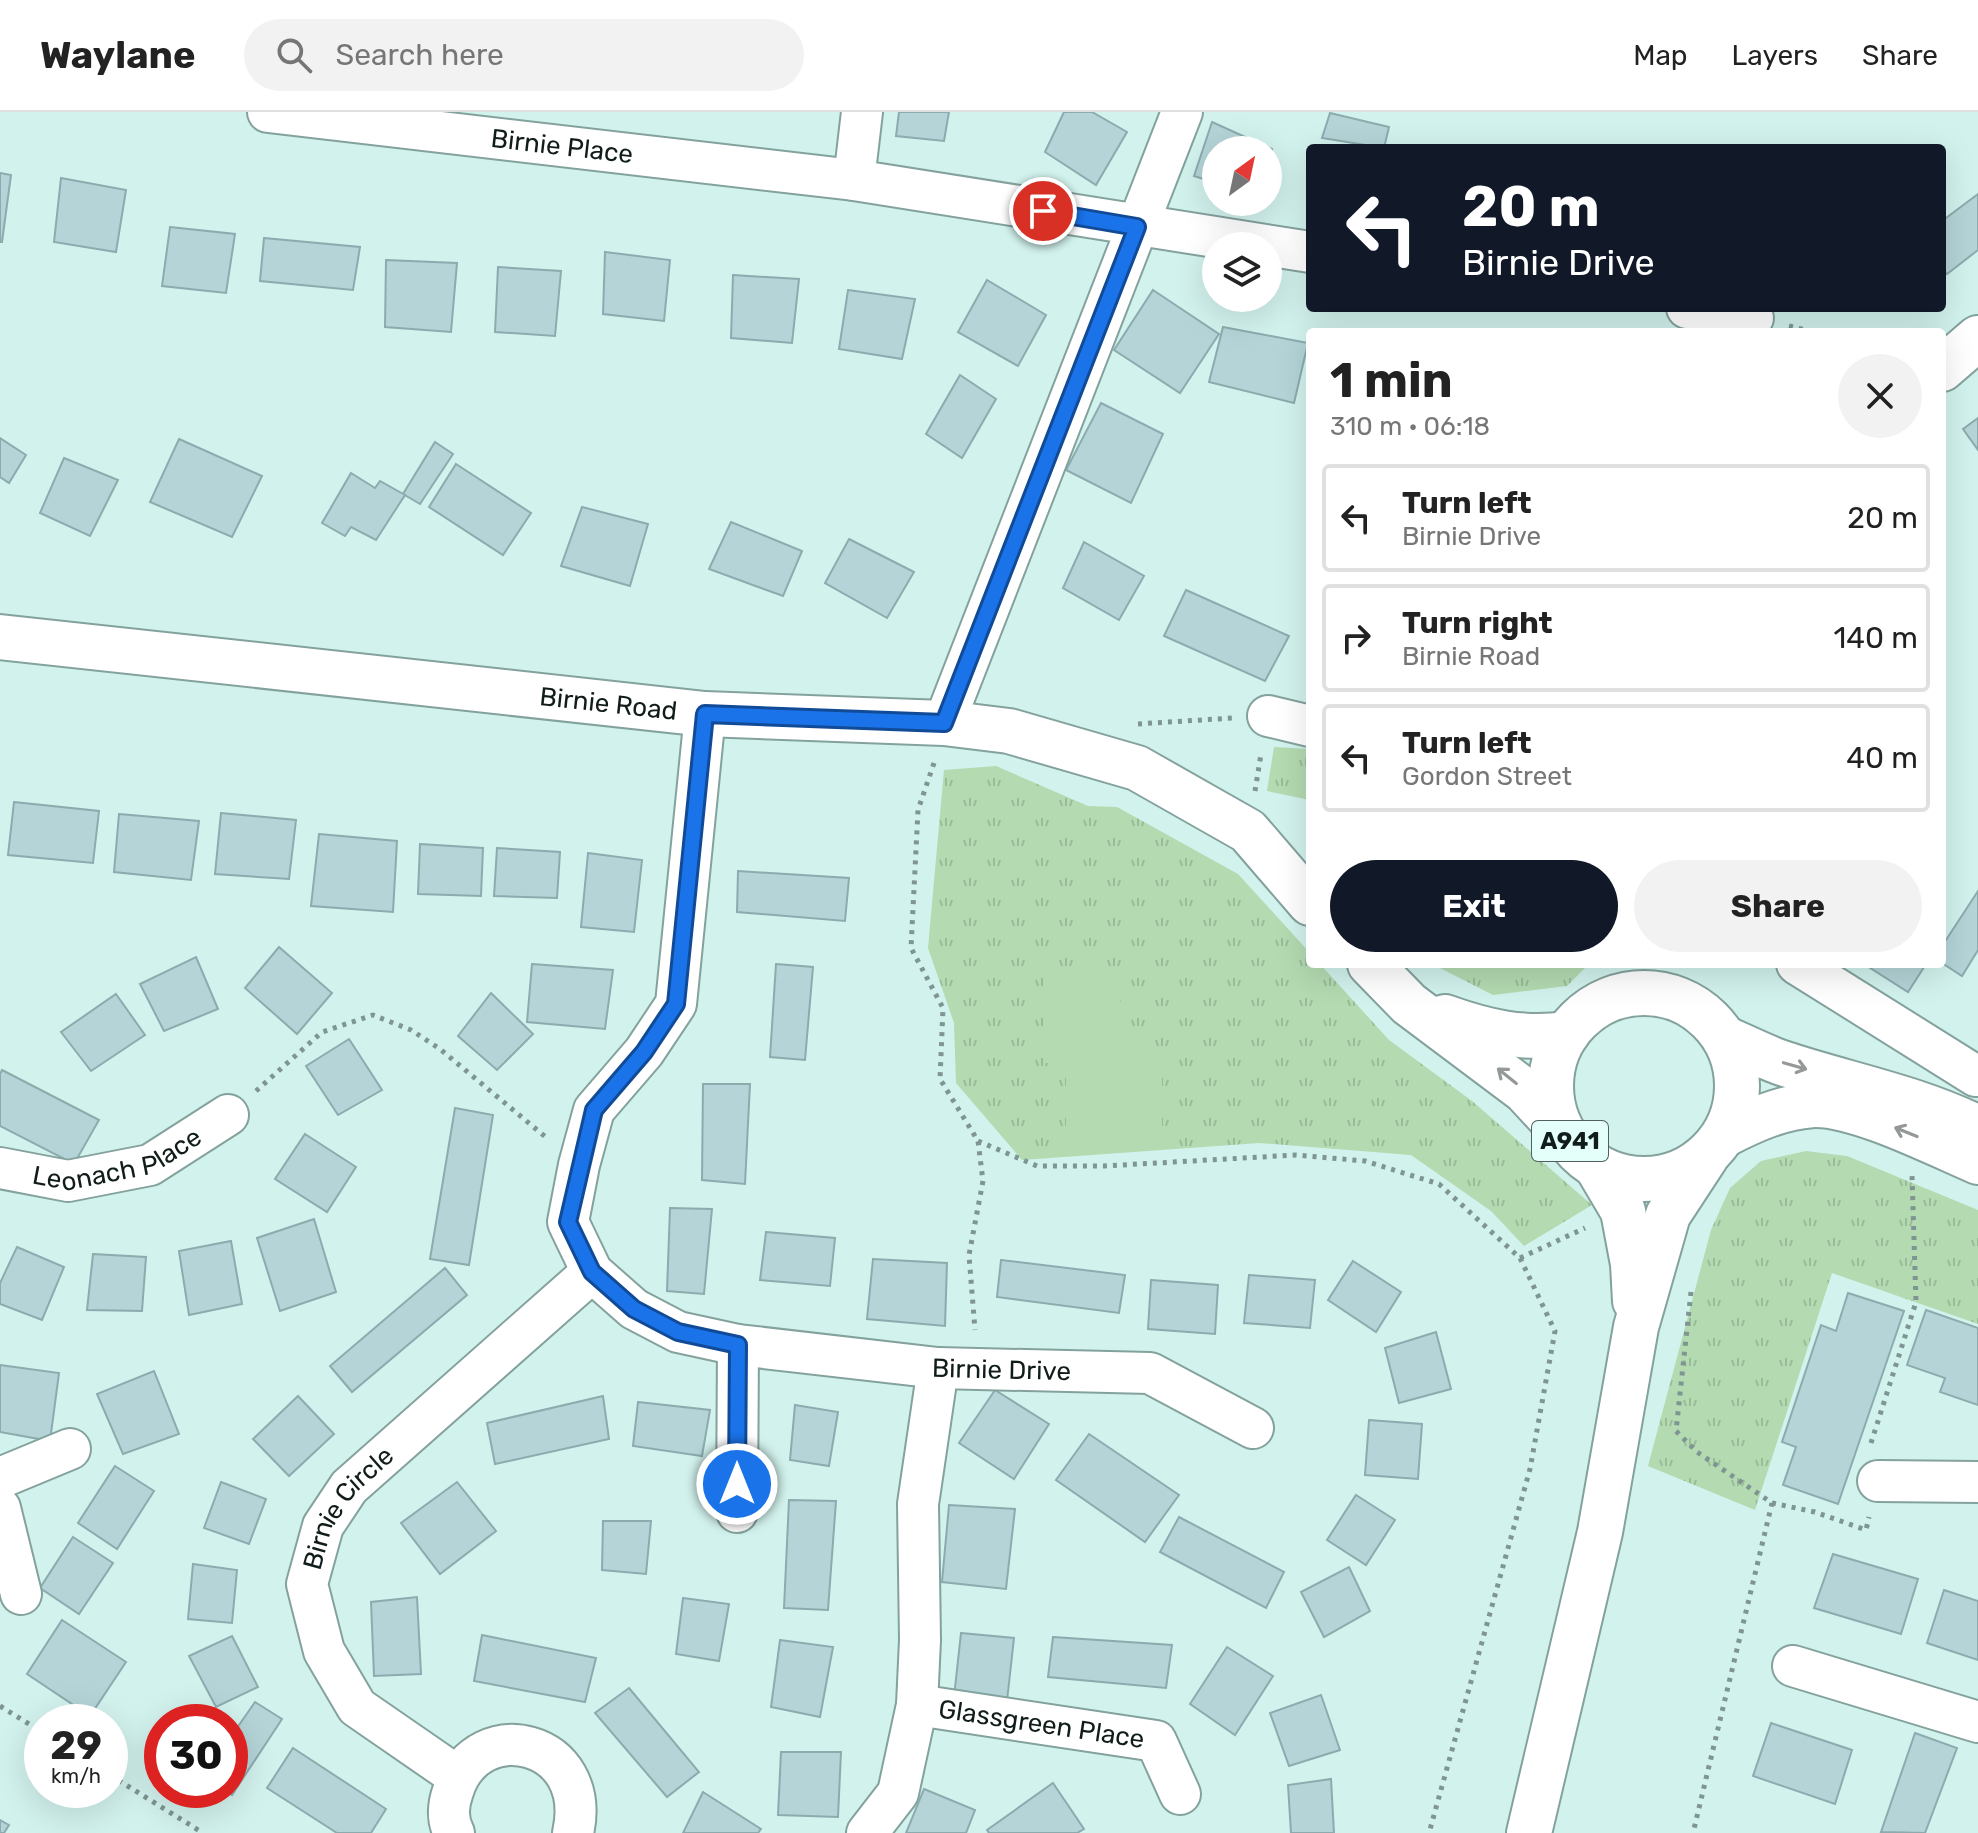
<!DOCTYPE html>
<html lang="en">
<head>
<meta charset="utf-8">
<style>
	:root { --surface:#fff; --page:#f2f2f2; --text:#222; --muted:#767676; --line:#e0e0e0; --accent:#111827 }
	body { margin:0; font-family:Rubik,sans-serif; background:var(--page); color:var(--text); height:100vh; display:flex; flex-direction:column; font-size:30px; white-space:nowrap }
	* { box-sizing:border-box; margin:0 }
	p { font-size:26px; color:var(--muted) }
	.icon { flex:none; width:44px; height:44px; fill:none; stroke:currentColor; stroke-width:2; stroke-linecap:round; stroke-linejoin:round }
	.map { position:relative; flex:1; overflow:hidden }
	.drawer { position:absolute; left:1306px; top:216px; width:640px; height:640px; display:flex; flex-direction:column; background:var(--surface); border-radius:8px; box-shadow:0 8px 32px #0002 }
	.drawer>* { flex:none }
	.banner { position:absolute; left:1306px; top:32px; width:640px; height:168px; border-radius:8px; box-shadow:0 8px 32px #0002; background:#111827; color:#fff; overflow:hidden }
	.needle { width:52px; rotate:33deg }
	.tools { position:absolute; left:1202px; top:24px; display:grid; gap:16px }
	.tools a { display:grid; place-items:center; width:80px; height:80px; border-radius:50%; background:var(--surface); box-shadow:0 8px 32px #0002; font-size:40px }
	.speed { position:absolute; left:24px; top:1592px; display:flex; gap:16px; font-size:40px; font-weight:700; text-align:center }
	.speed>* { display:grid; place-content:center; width:104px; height:104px; border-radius:50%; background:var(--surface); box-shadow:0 8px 32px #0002; line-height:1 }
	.speed small { font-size:20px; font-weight:400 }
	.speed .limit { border:12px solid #d22; background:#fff; color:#111 }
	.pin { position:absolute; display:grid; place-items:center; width:68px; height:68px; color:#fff; margin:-34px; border:4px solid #fff; border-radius:50%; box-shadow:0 2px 8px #0007 }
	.me { position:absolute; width:88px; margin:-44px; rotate:0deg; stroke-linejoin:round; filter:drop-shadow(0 0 6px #0008) }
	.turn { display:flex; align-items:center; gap:28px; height:168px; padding:0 24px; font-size:36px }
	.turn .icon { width:104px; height:104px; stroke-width:2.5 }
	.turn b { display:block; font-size:56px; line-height:68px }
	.round { display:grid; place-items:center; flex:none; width:84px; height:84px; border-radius:42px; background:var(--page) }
	.headline { display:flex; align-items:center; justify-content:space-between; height:136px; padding:0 24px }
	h1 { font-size:48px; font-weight:700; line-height:60px }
	.action { display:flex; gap:16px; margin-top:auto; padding:16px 24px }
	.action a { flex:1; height:92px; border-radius:48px; background:var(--accent); color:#fff; font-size:32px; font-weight:700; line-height:92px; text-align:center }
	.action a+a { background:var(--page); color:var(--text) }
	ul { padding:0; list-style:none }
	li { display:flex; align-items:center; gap:24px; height:108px; margin:0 16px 12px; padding:0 8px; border:4px solid var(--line); border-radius:8px }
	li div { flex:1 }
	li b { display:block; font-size:30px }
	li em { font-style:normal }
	header { display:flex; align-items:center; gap:48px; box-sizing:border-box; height:112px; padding:0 40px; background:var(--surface); border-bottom:2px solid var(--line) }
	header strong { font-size:38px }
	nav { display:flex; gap:44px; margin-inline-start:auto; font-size:28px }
	.search { width:560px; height:72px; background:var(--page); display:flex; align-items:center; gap:20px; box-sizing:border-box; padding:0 28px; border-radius:44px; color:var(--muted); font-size:30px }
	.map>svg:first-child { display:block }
</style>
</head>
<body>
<header>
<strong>Waylane</strong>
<div class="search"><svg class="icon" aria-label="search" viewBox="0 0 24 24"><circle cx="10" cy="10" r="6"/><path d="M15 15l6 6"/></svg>Search here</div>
<nav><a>Map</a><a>Layers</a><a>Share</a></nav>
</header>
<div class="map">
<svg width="1978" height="1721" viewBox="0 0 1978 1721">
	<defs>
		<pattern id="grass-tufts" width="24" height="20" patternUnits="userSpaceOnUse" patternTransform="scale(2)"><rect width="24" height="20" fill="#b3dab1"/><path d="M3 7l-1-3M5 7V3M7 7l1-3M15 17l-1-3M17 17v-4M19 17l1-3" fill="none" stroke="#99bb98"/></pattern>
	</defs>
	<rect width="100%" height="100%" fill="#d2f2ed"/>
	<g fill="url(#grass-tufts)">
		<polygon points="1274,635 1310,637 1310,688 1267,679"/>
		<polygon points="996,654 1088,694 1117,695 1238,762 1310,841 1310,852 1320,852 1389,928 1472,989 1592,1093 1524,1134 1491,1099 1411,1043 1259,1031 1022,1048 956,971 954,911 928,836 944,658"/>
		<polygon points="1432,852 1589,852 1567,874 1493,883"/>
		<polygon points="1806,1039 1847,1044 1978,1098 1978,1212 1832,1161 1755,1398 1648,1354 1711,1118 1730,1076 1761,1049"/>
	</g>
	<polygon fill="#b3dab1" points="1043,865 1120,865 1121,936 1162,936 1162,1035 1066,1034 1066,951 1043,951"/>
	<g fill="#b4d4d7" stroke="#8cabae" stroke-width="2">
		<polygon points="899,0 949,0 944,29 896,24"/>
		<polygon points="1064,0 1092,0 1127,20 1096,73 1045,40"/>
		<polygon points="1330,1 1389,15 1384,36 1322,26"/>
		<polygon points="1212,10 1272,37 1268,47 1268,38 1216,38 1216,71 1194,64"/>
		<polygon points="0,61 11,63 2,130 0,130"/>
		<polygon points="61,66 126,78 116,140 54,130"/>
		<polygon points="1978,82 1978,138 1947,162 1942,155 1942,109"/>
		<polygon points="170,115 235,122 226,181 162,174"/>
		<polygon points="264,126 360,135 353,178 260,169"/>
		<polygon points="605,140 670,148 664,209 603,202"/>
		<polygon points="386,148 457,151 451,220 385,215"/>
		<polygon points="498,155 561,159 555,224 495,220"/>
		<polygon points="733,163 799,167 792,231 731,226"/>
		<polygon points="987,168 1046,203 1018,254 958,220"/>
		<polygon points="848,178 915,187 902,247 839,237"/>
		<polygon points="1153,178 1219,222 1180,281 1114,238"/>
		<polygon points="1223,215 1308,231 1294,291 1209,270"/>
		<polygon points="960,263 996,287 962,346 926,322"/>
		<polygon points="1101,291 1163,322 1131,391 1066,358"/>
		<polygon points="1978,306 1978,338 1963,317"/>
		<polygon points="0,326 26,343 9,371 0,365"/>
		<polygon points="179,327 262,364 232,425 150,390"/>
		<polygon points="435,330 453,342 420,392 403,382"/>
		<polygon points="64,346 118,368 90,424 40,401"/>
		<polygon points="456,352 531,401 503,443 429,395"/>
		<polygon points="351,361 375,376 380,369 405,383 376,428 351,415 345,424 322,411"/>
		<polygon points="582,395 648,412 630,474 561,454"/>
		<polygon points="731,410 802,439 783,484 709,457"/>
		<polygon points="849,427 914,460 887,506 825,471"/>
		<polygon points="1084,430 1144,464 1119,508 1063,476"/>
		<polygon points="1186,478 1289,524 1265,569 1164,524"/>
		<polygon points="14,690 99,699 93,751 8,743"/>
		<polygon points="221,701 296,708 289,767 215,762"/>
		<polygon points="119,702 199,709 191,768 114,760"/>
		<polygon points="319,722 397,729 393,800 311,794"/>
		<polygon points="420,732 483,736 481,784 418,782"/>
		<polygon points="497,736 560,740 557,786 494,784"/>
		<polygon points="588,741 642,748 634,820 581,815"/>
		<polygon points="738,759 849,766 845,809 737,800"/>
		<polygon points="1978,779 1978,838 1962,864 1942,851 1942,834"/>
		<polygon points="279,835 332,881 297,922 245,876"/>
		<polygon points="196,845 218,897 164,919 140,872"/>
		<polygon points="532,852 613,858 605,917 527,910"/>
		<polygon points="776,852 813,855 805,948 770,945"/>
		<polygon points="1864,852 1926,852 1908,880"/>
		<polygon points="491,881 533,922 497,958 458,924"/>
		<polygon points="116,882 145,923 91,959 61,920"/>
		<polygon points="349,927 382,978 338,1003 306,954"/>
		<polygon points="2,958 99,1008 74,1052 0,1014 0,962"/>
		<polygon points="703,972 750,972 745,1072 702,1068"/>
		<polygon points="455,996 493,1003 469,1153 430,1147"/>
		<polygon points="305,1022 356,1055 327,1100 275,1067"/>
		<polygon points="670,1096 712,1097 704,1182 667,1179"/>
		<polygon points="314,1107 336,1180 280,1199 257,1126"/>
		<polygon points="766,1120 835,1126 830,1174 760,1168"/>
		<polygon points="231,1129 242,1192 189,1203 179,1139"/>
		<polygon points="17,1135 64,1155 42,1208 0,1192 0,1171"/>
		<polygon points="93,1142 146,1145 142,1199 87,1198"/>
		<polygon points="873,1147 947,1151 945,1214 867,1207"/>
		<polygon points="1001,1148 1125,1163 1119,1201 997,1185"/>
		<polygon points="1353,1149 1401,1180 1376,1220 1328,1188"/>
		<polygon points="445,1156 467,1183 352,1280 330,1254"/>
		<polygon points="1249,1163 1315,1168 1310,1216 1244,1211"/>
		<polygon points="1151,1168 1218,1173 1215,1222 1148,1217"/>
		<polygon points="1848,1181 1904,1199 1838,1392 1783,1373 1796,1335 1782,1330 1821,1213 1836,1219"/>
		<polygon points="1926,1198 1978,1216 1978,1293 1940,1280 1945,1266 1907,1253"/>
		<polygon points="1436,1220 1451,1277 1399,1291 1385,1236"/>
		<polygon points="0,1253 59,1261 50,1329 0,1320"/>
		<polygon points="154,1259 179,1322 123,1342 97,1282"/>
		<polygon points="995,1278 1049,1312 1014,1367 959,1331"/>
		<polygon points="298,1284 334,1322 289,1364 253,1327"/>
		<polygon points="603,1284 609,1327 495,1352 487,1311"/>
		<polygon points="638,1290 710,1298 702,1344 633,1334"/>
		<polygon points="795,1293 838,1300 829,1354 790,1348"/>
		<polygon points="1369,1308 1422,1312 1418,1367 1365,1363"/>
		<polygon points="1089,1322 1179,1383 1145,1430 1056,1368"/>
		<polygon points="115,1354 154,1379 117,1437 78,1411"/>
		<polygon points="221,1370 266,1387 249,1432 204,1416"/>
		<polygon points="457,1370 496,1419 440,1462 401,1411"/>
		<polygon points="1356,1383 1395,1408 1366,1453 1327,1428"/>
		<polygon points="789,1388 836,1389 828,1498 784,1496"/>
		<polygon points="949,1393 1015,1397 1006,1477 942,1470"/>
		<polygon points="1179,1405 1284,1460 1266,1496 1160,1440"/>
		<polygon points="603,1409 651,1409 646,1462 602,1458"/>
		<polygon points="73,1425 113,1451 79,1502 40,1476"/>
		<polygon points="1833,1442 1918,1467 1901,1522 1814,1496"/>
		<polygon points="193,1452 237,1458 232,1511 188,1507"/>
		<polygon points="1349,1455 1370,1499 1324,1525 1301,1480"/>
		<polygon points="1944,1478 1978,1489 1978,1548 1927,1531"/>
		<polygon points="417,1485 421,1562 374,1564 371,1490"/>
		<polygon points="683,1486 729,1492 719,1549 676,1542"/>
		<polygon points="62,1508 126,1550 90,1604 27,1562"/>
		<polygon points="961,1521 1014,1526 1007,1589 954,1585"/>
		<polygon points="482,1523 596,1546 585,1590 474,1569"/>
		<polygon points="232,1524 258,1575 216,1595 189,1544"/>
		<polygon points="1053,1525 1172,1533 1166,1576 1048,1565"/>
		<polygon points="780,1528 833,1535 820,1605 771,1595"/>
		<polygon points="1227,1535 1273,1564 1235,1623 1190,1592"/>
		<polygon points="629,1576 699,1660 667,1685 595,1601"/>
		<polygon points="1321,1583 1340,1638 1289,1654 1270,1601"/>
		<polygon points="255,1590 282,1607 232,1683 225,1678 230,1678 230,1626"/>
		<polygon points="1771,1611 1852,1638 1835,1692 1753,1664"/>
		<polygon points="1915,1621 1957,1636 1925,1721 1881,1720"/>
		<polygon points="293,1636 386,1697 371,1721 337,1721 267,1676"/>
		<polygon points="781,1640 841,1640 838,1705 778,1703"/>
		<polygon points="1331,1667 1334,1721 1291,1721 1288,1673"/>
		<polygon points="1053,1671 1084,1717 1077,1721 989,1721 987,1718"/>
		<polygon points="924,1677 975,1698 966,1721 906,1721"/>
		<polygon points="703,1680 761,1717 758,1721 683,1721"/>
		<polygon points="0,1708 9,1713 4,1721 0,1721"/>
	</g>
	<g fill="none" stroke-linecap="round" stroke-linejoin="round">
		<defs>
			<g id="street">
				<path id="s1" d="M268 0 854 68 1310 140"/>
				<polyline points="854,68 862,0"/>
				<polyline points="1687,196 1753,206"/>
				<path id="s2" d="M705 602 676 892 644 940 594 998 579 1053 568 1110 592 1160 634 1197 678 1220 738 1233 938 1256 1150 1261 1253 1316"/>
				<polyline points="1268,604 1310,614"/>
				<polyline points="944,611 1182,0"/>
				<polyline points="1797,852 1976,964"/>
				<path id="s3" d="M0 1056 68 1069 150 1053 228 1003"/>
				<polyline points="0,1366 70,1337"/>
				<polyline points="1878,1369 1978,1370"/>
				<polyline points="0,1396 21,1482"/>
				<polyline points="737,1400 738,1233"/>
				<polyline points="1793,1554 1978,1610"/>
				<path id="s4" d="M917 1593 1156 1629 1180 1682"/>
				<path id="s5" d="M457 1664 357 1595 324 1539 307 1472 323 1414 349 1375 592 1160"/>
				<path d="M454 1721C447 1708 448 1693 453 1679 477 1601 594 1627 573 1721"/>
				<polyline points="867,1721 898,1681 917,1593 920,1528 918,1392 938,1256"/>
			</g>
			<g id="secondary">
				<path id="s6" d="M0 525 705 602 944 611 1009 619 1137 656 1248 719 1310 791"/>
				<polyline points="1370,852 1409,892 1525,979 1562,1019"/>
				<path d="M1445 905C1487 920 1522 928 1567 922"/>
				<path d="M1724 926C1743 934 1762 944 1782 951 1848 973 1916 985 1978 1016"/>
				<path d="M1726 1022C1753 1008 1782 995 1814 993 1857 992 1936 1032 1978 1050"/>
			</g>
			<g id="primary">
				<polyline points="1942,257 1978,226"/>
				<circle cx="1644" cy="974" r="93"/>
				<polyline points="1597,1055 1623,1099 1633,1152 1635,1189"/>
				<polyline points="1529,1721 1600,1420 1636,1215 1668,1103 1706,1045"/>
			</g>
		</defs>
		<use href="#street" stroke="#84a29d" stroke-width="44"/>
		<use href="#secondary" stroke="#84a29d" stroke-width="48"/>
		<use href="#primary" stroke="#84a29d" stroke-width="48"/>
		<g stroke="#7e9592" stroke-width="5" stroke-dasharray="4 6" stroke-linecap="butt">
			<polyline points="1789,214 1814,220"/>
			<polyline points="1138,612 1232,606"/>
			<polyline points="934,651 918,698 911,836 943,896 940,967 978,1029 983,1069 969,1143 975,1218"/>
			<polyline points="1255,679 1261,642"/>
			<polyline points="256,979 322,920 373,903 411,918 440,937 548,1027"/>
			<polyline points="978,1029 1037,1054 1104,1054 1296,1043 1365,1049 1439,1072 1520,1146 1555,1219 1530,1357 1429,1721"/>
			<polyline points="1520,1146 1585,1116"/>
			<polyline points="1691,1180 1676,1319 1697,1340 1772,1391 1693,1721"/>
			<polyline points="1871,1331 1916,1190 1912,1064"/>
			<polyline points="1772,1391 1815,1400 1866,1418 1869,1405"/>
			<polyline points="0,1594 42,1620"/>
			<polyline points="110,1663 203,1721"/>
		</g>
		<use href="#street" stroke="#fff" stroke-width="40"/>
		<use href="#secondary" stroke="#fff" stroke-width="44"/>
		<use href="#primary" stroke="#fff" stroke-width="44"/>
	</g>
	<defs><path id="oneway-shaft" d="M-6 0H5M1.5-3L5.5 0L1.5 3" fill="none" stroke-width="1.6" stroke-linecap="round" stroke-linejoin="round" transform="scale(2)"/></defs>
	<g stroke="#949998">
		<use href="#oneway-shaft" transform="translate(1795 954) rotate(16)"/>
		<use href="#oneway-shaft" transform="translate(1507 964) rotate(-141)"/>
		<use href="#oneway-shaft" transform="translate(1906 1020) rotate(-158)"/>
	</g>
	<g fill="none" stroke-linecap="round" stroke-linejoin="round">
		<defs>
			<polyline id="route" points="737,1372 738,1233 678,1220 634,1197 592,1160 568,1110 594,998 644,940 676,892 705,602 944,611 1137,115 1043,99"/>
		</defs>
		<use href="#route" stroke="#114b97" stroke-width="20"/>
		<use href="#route" stroke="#1a73e8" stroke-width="14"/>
	</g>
	<g text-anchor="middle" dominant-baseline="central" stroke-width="7" stroke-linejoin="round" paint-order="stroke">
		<rect fill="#e4fefa" stroke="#50605e" stroke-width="2" x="1532" y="1009" width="76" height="40" rx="6"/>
		<g font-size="24" font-weight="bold" fill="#111d1b">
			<text x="1570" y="1029">A941</text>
		</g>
		<g font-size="26" fill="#111d1b" stroke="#e4fefa">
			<text stroke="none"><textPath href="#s1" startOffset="296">Birnie Place</textPath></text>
			<text stroke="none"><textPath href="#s6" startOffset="612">Birnie Road</textPath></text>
			<text stroke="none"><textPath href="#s3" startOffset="122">Leonach Place</textPath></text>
			<text stroke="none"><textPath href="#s2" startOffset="1028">Birnie Drive</textPath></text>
			<text stroke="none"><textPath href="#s5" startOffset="344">Birnie Circle</textPath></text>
			<text stroke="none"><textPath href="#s4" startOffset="126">Glassgreen Place</textPath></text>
		</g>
	</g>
</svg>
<div class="tools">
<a><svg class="needle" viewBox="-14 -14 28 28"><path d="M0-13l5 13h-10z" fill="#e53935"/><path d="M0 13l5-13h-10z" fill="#767676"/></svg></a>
<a><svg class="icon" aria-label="layers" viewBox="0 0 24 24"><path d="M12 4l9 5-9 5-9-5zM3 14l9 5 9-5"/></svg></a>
</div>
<div class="speed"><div>29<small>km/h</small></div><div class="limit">30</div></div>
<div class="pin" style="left:1043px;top:99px;background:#d93025"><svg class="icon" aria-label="arrive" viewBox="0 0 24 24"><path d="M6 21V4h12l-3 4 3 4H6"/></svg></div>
<svg class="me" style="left:737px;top:1372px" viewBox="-20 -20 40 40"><circle r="17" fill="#1a73e8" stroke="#fff" stroke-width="3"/><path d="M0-11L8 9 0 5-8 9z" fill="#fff"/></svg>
<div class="banner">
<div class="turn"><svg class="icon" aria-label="left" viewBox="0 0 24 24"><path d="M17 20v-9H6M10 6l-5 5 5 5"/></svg><div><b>20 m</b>Birnie Drive</div></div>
</div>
<section class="drawer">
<div class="headline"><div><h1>1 min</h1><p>310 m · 06:18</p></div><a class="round"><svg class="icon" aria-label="close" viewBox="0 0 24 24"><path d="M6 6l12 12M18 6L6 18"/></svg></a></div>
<ul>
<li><svg class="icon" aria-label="left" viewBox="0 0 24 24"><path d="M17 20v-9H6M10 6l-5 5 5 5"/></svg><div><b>Turn left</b><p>Birnie Drive</p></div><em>20 m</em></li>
<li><svg class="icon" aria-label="right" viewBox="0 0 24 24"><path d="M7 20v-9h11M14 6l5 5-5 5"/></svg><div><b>Turn right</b><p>Birnie Road</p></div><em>140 m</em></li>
<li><svg class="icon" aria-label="left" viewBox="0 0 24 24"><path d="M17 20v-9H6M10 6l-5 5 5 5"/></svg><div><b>Turn left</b><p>Gordon Street</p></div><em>40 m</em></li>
</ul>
<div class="action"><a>Exit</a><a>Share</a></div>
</section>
</div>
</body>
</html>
